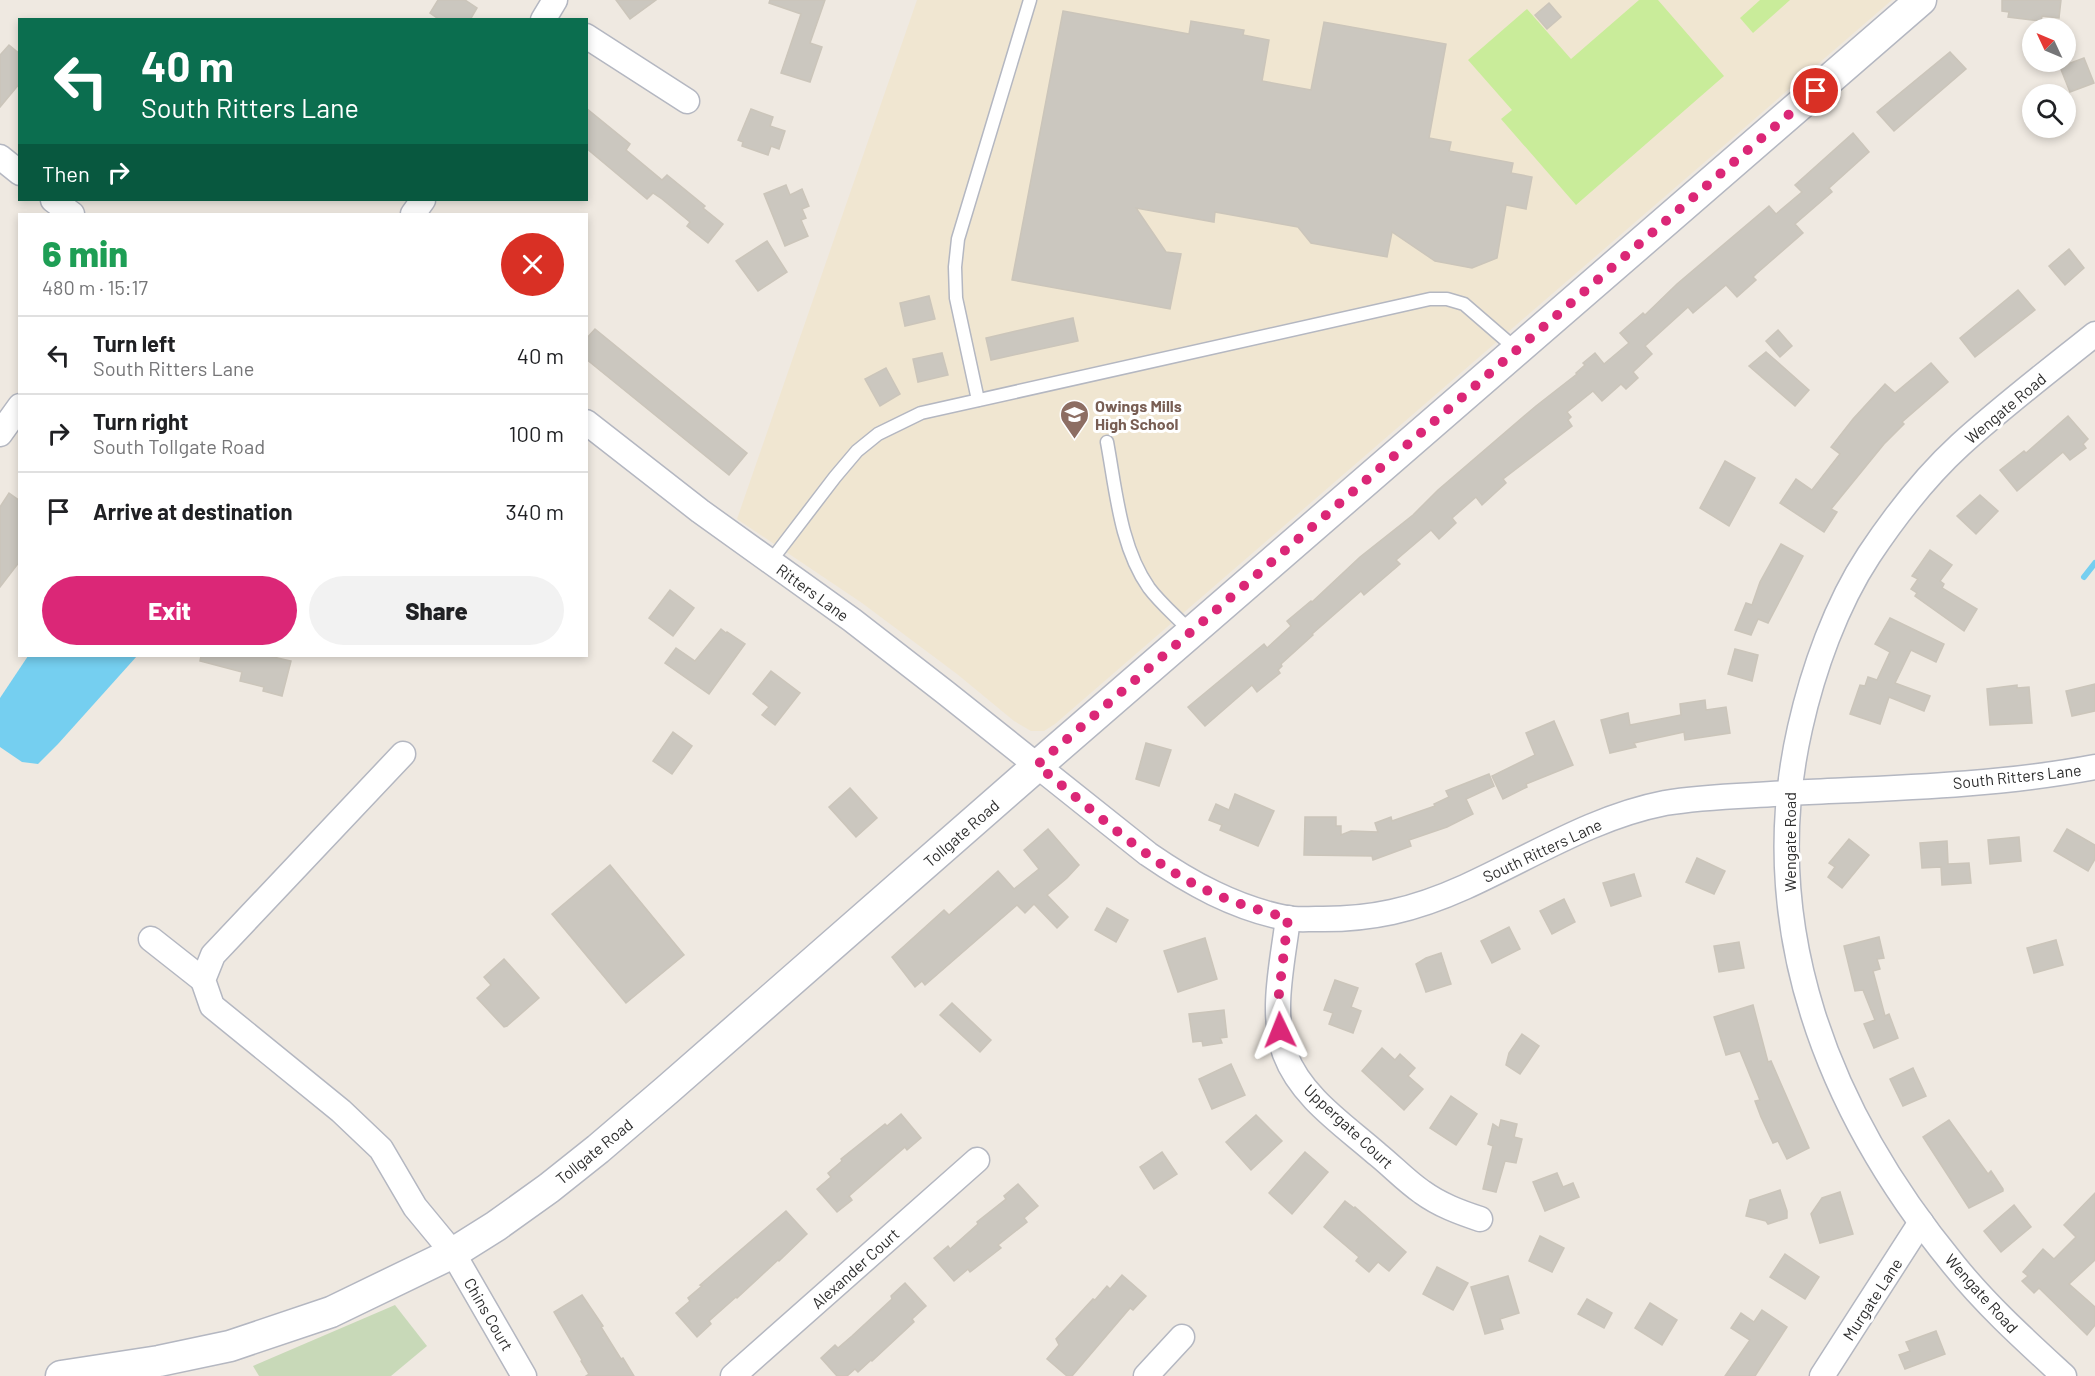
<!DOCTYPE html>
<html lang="en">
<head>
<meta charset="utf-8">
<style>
	:root { --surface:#fff; --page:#f2f2f2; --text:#202124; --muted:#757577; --line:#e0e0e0; --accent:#db2777 }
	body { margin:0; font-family:Barlow,sans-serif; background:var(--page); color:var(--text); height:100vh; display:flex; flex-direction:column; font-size:22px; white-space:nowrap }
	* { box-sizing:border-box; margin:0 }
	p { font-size:20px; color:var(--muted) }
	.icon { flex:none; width:33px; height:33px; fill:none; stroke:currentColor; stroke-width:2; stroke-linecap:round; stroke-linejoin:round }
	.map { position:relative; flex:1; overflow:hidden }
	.drawer { position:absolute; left:18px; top:213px; width:570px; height:444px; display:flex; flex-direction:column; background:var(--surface); border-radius:0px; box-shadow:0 3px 9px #0003 }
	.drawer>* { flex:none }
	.top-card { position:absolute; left:18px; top:18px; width:570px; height:183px; border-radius:0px; box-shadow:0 3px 9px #0003; background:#0b6e4f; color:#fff; overflow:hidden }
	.needle { width:39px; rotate:314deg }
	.controls { position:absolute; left:2022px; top:18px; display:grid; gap:12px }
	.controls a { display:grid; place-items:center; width:54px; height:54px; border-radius:50%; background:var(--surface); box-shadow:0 3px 9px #0003; font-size:30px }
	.pin { position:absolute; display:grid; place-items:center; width:51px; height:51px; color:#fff; margin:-26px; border:3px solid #fff; border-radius:50%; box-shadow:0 2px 6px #0007 }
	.me { position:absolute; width:66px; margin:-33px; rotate:358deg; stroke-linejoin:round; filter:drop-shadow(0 0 4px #0008) }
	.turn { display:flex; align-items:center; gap:21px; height:126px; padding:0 24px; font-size:27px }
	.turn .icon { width:78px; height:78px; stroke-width:2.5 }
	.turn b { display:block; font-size:42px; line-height:51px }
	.then { display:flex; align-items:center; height:57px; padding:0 24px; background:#0003; gap:12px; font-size:22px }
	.round { display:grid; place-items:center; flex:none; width:63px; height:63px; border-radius:32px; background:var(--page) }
	.summary { display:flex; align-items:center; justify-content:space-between; height:102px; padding:0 24px }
	h1 { font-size:36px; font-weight:800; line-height:45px; color:#1e9e55 }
	.primary-button { display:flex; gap:12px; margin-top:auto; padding:12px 24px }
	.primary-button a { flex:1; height:69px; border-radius:36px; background:var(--accent); color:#fff; font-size:24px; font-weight:800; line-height:69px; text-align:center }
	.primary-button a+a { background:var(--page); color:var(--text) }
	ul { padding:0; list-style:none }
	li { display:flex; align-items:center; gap:18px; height:78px; padding:0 24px; border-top:2px solid var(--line) }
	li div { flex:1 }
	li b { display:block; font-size:22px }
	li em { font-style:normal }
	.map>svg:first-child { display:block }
</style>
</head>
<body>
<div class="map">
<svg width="2095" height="1376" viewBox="0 0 2095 1376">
	<rect width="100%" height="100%" fill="#efe9e1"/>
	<polygon fill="#f0e6d1" points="917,0 1892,0 1055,724 1044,731 1031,731 1014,721 957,674 862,603 737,519"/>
	<polygon fill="#c8d9b8" points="395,1305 427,1346 391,1376 259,1376 253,1366"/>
	<g fill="#c9ec9a">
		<polygon points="1639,0 1658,0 1724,76 1576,205 1501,119 1512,110 1468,60 1527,9 1571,59"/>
		<polygon points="1760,0 1790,0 1753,33 1740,18"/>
	</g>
	<polygon fill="#75cff0" points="28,656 137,656 58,744 38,764 22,762 0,747 0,698"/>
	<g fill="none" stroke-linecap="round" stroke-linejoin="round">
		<polyline stroke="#75cff0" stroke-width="6" points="2084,577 2095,563"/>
	</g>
	<g fill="#cbc7bf" stroke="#cbc5ba" stroke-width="1.5">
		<polygon points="438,0 465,0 477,8 470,20 440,20 430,13"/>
		<polygon points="616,0 656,0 630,19"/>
		<polygon points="770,0 825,0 810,43 822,47 810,82 781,73 801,14 769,3"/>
		<polygon points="2002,0 2061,0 2059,18 2042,16 2041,21 2008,17 2009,12 2002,11"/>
		<polygon points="1549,3 1561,17 1547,29 1535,15"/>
		<polygon points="1063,11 1189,34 1191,21 1244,30 1243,35 1269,40 1262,81 1311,90 1324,22 1446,44 1429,138 1451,142 1449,151 1513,163 1511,173 1532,177 1526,209 1506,205 1497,258 1472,268 1435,261 1392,232 1387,257 1311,243 1298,227 1215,212 1214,222 1136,208 1166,252 1181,254 1170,309 1012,280"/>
		<polygon points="9,45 20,54 20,83 0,107 0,55"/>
		<polygon points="1950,52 1966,69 1894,131 1877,112"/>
		<polygon points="2084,58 2094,83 2070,92 2060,67"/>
		<polygon points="586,108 630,144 626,150 662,180 667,175 705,206 703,208 723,224 708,243 687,226 690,222 662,199 653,193 647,199 586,148"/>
		<polygon points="751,109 773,117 770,126 785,131 779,149 771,146 768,155 742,146 743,142 738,140"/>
		<polygon points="1853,133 1869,152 1829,188 1832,192 1795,224 1803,233 1756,274 1753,277 1756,280 1737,297 1726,285 1693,313 1688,307 1645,346 1652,354 1633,372 1638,378 1626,389 1621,384 1602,401 1593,391 1567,412 1571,417 1568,420 1572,426 1503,479 1506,483 1482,505 1476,497 1452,518 1456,523 1439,539 1431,530 1396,560 1400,564 1364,595 1361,591 1312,634 1313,635 1281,664 1282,666 1278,670 1280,673 1257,692 1252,685 1205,726 1188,707 1264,644 1267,648 1291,626 1287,621 1311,601 1312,602 1360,557 1413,515 1438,490 1536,406 1577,374 1576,373 1585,365 1583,363 1595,353 1604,364 1629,343 1620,333 1643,313 1645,315 1677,284 1769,206 1776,214 1802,192 1795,185"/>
		<polygon points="786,185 790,195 802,189 809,206 802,209 806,218 801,220 808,236 785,246 764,194"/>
		<polygon points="767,241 787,272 758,291 736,261"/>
		<polygon points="2069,249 2084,268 2065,285 2049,266"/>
		<polygon points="2018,290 2035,310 1975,357 1960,338"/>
		<polygon points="929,296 935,319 905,326 900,303"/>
		<polygon points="1073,318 1078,341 991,360 986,338"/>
		<polygon points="595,329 747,453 729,475 586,359 586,339"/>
		<polygon points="1778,330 1792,346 1780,357 1766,341"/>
		<polygon points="1766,352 1809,390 1795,406 1749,366"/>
		<polygon points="942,353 948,375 918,382 913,359"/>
		<polygon points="1931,363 1948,382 1902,422 1904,424 1884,444 1831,509 1837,512 1824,532 1780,503 1796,479 1812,490 1840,454 1831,447 1853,419 1885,384 1895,393"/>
		<polygon points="886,368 900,394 880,406 865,379"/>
		<polygon points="2068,416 2088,439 2083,444 2086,448 2070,460 2063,452 2017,491 2000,470 2024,451 2026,453"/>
		<polygon points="1725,461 1755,478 1729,526 1700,508"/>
		<polygon points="9,493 20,501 20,561 0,587 0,507"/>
		<polygon points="1980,495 1998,511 1976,534 1957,516"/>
		<polygon points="1781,544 1803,556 1768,623 1758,619 1751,635 1735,630 1746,603 1752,605 1760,582"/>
		<polygon points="1930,550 1952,565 1940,581 1944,584 1942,588 1977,609 1964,631 1915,596 1917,593 1911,589 1918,579 1912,576"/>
		<polygon points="670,590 694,608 673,636 649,618"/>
		<polygon points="1890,618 1944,644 1936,662 1911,650 1895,683 1930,696 1924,711 1889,697 1880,724 1850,714 1860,685 1865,686 1868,677 1877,680 1890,652 1875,644"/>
		<polygon points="721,629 726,633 727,632 745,644 709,694 665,663 676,648 695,661"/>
		<polygon points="1735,649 1758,655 1752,681 1728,674"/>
		<polygon points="201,656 269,656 291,661 282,696 263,691 264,687 240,681 242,672 200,661"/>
		<polygon points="771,671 800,693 775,725 762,715 769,707 753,694"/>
		<polygon points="2095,684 2095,711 2072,716 2066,691"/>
		<polygon points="2017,685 2017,688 2029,687 2032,723 1990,725 1987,689"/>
		<polygon points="1705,700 1706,710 1726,707 1730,733 1685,740 1684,732 1634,743 1636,747 1610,753 1601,720 1628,713 1630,725 1681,715 1680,704"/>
		<polygon points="1554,721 1573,765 1526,784 1527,787 1503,799 1492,776 1535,755 1526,733"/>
		<polygon points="673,732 692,746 672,774 653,761"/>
		<polygon points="1146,743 1171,750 1159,786 1136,779"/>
		<polygon points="1489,774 1494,786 1466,799 1473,814 1447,827 1409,840 1411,846 1373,860 1372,856 1304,855 1305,817 1336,817 1336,826 1341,826 1341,835 1351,831 1378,832 1375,823 1391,817 1392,821 1435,806 1434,804 1449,797 1446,791"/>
		<polygon points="850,788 877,818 856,837 829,807"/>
		<polygon points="1235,794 1274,811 1258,846 1220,830 1222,825 1209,820 1216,804 1229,810"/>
		<polygon points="1048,829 1079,865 1067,878 1047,895 1068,917 1057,928 1034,904 1025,913 1017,905 925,985 922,981 915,987 892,957 944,910 949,915 998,871 1014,889 1039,869 1024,850"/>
		<polygon points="2067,829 2095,845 2095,859 2088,871 2054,851"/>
		<polygon points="2019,837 2021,861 1990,864 1988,840"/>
		<polygon points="1849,839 1869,855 1842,888 1828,877 1835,867 1829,863"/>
		<polygon points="1947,841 1948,864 1969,863 1971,883 1942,885 1941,867 1922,868 1920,843"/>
		<polygon points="1697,858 1725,871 1714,894 1686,882"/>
		<polygon points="610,865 684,955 626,1003 552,914"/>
		<polygon points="1634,874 1641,896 1611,906 1603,883"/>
		<polygon points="1564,899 1575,922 1552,934 1540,911"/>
		<polygon points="1107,908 1128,920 1116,942 1095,930"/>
		<polygon points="1509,927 1520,949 1492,963 1481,941"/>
		<polygon points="1879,937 1884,958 1877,959 1880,969 1873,971 1885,1016 1889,1014 1898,1038 1874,1048 1864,1024 1875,1020 1863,990 1855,991 1844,946"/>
		<polygon points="1205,938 1217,979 1178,992 1164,951"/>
		<polygon points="2056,940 2063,965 2034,973 2027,948"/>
		<polygon points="1739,942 1744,968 1719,972 1714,946"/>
		<polygon points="1441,953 1451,984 1426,992 1416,964 1426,958"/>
		<polygon points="504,959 539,998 507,1026 504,1027 477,998 491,985 484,977"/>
		<polygon points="1335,980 1358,988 1351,1007 1361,1011 1353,1033 1329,1024 1333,1013 1324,1010"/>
		<polygon points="952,1003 991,1040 980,1052 940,1015"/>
		<polygon points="1753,1005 1768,1062 1771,1061 1809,1148 1787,1159 1778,1141 1773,1143 1761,1117 1755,1101 1760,1100 1740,1051 1726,1055 1714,1017"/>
		<polygon points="1224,1010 1227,1037 1220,1038 1222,1043 1203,1046 1202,1041 1193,1042 1189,1014"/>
		<polygon points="1522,1034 1539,1046 1520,1074 1506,1065 1509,1053"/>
		<polygon points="1382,1048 1395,1060 1400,1054 1415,1068 1408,1076 1423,1089 1404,1110 1362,1071"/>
		<polygon points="1231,1064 1245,1095 1212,1109 1199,1079"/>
		<polygon points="1913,1068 1926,1096 1903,1106 1890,1079"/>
		<polygon points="1451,1096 1477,1114 1456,1145 1430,1128"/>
		<polygon points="901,1114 921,1138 907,1150 905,1147 849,1196 852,1200 837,1212 817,1189 831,1177 828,1173 842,1161 841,1159 885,1124 887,1126"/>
		<polygon points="1256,1115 1282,1141 1251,1170 1226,1142"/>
		<polygon points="1501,1120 1517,1124 1514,1137 1522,1139 1516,1163 1505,1161 1496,1192 1483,1189 1493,1146 1488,1144 1493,1124 1499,1128"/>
		<polygon points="1949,1120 1988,1174 1991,1171 2003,1189 2003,1191 1969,1208 1923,1137"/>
		<polygon points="1162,1152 1177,1174 1154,1189 1140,1167"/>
		<polygon points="1305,1152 1328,1172 1292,1214 1269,1193"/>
		<polygon points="1557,1173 1563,1187 1573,1183 1579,1197 1545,1211 1533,1182"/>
		<polygon points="1018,1184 1038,1206 1024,1218 1027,1222 998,1245 1001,1248 970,1272 968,1269 954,1281 934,1258 948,1246 950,1249 978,1224 977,1222 1006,1199 1004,1196"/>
		<polygon points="1780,1190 1787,1211 1787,1218 1768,1224 1766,1221 1746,1216 1750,1200"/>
		<polygon points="1840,1192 1853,1234 1820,1243 1811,1214 1822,1198"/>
		<polygon points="2095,1193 2095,1260 2069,1284 2095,1307 2095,1325 2087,1335 2039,1288 2034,1293 2022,1281 2028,1276 2023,1272 2043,1249 2054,1259 2076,1237 2064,1225"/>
		<polygon points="1345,1201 1354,1208 1355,1207 1406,1252 1389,1271 1378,1262 1369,1272 1356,1261 1359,1257 1324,1227"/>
		<polygon points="2014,1205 2031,1227 2001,1252 1984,1231"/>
		<polygon points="786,1211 807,1234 779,1261 778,1260 737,1298 736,1297 709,1321 711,1324 697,1337 676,1313 690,1301 688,1298 702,1286 700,1285"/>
		<polygon points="1540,1236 1564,1248 1552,1272 1529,1261"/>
		<polygon points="1785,1254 1819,1277 1805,1299 1770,1277"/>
		<polygon points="1437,1267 1468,1283 1453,1310 1423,1294"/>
		<polygon points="1122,1275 1146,1296 1133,1310 1130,1308 1072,1376 1067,1376 1047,1359 1059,1345 1056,1339 1093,1299 1095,1300 1107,1286 1110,1289"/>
		<polygon points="1508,1276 1519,1313 1500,1319 1503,1329 1485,1334 1471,1287"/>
		<polygon points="905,1283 926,1306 912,1319 914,1322 872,1361 871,1360 858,1372 855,1369 847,1376 837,1376 821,1358 835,1345 838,1348 852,1336 892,1299 891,1296"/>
		<polygon points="582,1295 603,1326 601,1327 621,1359 623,1358 634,1376 586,1376 589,1374 581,1361 582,1360 554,1312"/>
		<polygon points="1587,1299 1612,1313 1604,1328 1578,1314"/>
		<polygon points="1650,1303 1677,1320 1662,1345 1635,1328"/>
		<polygon points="1762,1310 1787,1327 1755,1376 1725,1376 1750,1340 1731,1328 1741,1313 1754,1322"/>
		<polygon points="1936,1331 1945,1354 1905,1369 1899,1355 1910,1351 1906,1342"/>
	</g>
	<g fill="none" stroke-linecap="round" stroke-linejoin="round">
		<defs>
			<g id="service">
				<polyline points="978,400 956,298 955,267 958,239 1030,0"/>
				<path d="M1107 442C1116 490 1120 547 1149 588 1161 604 1178 618 1191 632"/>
				<polyline points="770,562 835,477 857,451 878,434 921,413 1430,299 1447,299 1464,304 1516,349"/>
			</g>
			<g id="minor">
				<polyline points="543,20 555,0"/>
				<polyline points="586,36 687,101"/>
				<polyline points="0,157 20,173"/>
				<polyline points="53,200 72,214"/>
				<polyline points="413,214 423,200"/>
				<path d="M586 422 700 511 852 620 946 693 1148 854C1190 883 1235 908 1286 918 1296 920 1306 919 1316 919 1371 920 1414 910 1465 887 1531 857 1593 817 1665 803 1706 796 1748 796 1789 793 1891 788 1995 786 2095 767"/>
				<polyline points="0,434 20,406"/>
				<polyline points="403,754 213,955 203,980 212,1006 341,1111 381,1149 415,1207 453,1253 524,1376"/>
				<path d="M1288 918C1283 961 1270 1012 1285 1054 1301 1097 1344 1125 1377 1154 1392 1166 1406 1181 1422 1192 1440 1205 1459 1212 1480 1219"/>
				<polyline points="151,939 203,980"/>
				<polyline points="733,1376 977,1160"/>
				<polyline points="1146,1376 1182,1337"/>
				<polyline points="1822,1376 1921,1222"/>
				<path d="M2064 1376C2026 1341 1987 1306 1954 1265 1828 1112 1755 927 1800 728 1813 670 1836 605 1869 555 1895 516 1925 477 1960 445 2003 406 2050 370 2095 334"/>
			</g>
			<polyline id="tertiary" points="61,1376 159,1361 230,1346 331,1312 453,1253 496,1226 549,1188 598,1149 667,1090 1037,766 1921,0"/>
		</defs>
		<use href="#service" stroke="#b4b7c1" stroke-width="15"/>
		<use href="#minor" stroke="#b4b7c1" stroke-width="27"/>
		<use href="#tertiary" stroke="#b4b7c1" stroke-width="33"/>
		<use href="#service" stroke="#fff" stroke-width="12"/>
		<use href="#minor" stroke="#fff" stroke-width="24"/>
		<use href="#tertiary" stroke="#fff" stroke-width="30"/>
	</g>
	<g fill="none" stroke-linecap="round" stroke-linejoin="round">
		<path stroke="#db2777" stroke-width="10" stroke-dasharray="0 18" d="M1280 1030 1278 1002 1288 918C1250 908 1212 896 1178 875 1128 844 1083 802 1037 765L1816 91"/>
	</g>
	<defs>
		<symbol id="school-pin" viewBox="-11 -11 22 30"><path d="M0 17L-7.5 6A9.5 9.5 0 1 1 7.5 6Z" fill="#8d6e63" stroke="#fff"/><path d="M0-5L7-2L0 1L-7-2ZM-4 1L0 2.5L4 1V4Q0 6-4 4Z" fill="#fff"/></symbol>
	</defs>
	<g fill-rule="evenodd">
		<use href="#school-pin" x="1058" y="398" width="33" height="45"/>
	</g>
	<g text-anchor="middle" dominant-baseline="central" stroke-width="6" stroke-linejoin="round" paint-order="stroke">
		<g font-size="16" font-weight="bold" fill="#785e54" stroke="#fff" text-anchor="start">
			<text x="1095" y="405">Owings Mills<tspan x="1095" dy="18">High School</tspan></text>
		</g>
		<g font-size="16" fill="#2e2e2e" stroke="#fff">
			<text transform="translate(2005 408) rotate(-40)">Wengate Road</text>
			<text transform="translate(813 592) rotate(36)">Ritters Lane</text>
			<text transform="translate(2017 776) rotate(-6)">South Ritters Lane</text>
			<text transform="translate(961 833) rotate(-41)">Tollgate Road</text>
			<text transform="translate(1789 842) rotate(-90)">Wengate Road</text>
			<text transform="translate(1542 850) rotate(-25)">South Ritters Lane</text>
			<text transform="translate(1349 1126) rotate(43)">Uppergate Court</text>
			<text transform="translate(594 1151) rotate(-39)">Tollgate Road</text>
			<text transform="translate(855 1268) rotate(-42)">Alexander Court</text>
			<text transform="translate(1982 1293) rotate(48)">Wengate Road</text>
			<text transform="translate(1872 1299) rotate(-57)">Murgate Lane</text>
			<text transform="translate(489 1314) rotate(60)">Chins Court</text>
		</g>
	</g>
</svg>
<div class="controls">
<a><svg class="needle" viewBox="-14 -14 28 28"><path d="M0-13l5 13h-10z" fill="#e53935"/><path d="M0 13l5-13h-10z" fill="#757577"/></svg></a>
<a><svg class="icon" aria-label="search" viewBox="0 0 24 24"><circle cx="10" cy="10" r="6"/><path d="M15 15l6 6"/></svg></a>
</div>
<div class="pin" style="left:1816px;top:91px;background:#d93025"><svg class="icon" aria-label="arrive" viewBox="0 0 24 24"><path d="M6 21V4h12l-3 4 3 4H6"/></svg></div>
<svg class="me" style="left:1280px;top:1030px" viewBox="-20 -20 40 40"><path d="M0-17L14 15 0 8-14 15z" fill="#db2777" stroke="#fff" stroke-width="4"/></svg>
<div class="top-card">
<div class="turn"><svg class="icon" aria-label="left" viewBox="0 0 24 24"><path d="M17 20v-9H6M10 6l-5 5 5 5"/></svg><div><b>40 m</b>South Ritters Lane</div></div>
<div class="then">Then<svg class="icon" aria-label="right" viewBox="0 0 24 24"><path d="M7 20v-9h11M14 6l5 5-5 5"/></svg></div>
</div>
<section class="drawer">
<div class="summary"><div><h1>6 min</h1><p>480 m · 15:17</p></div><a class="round" style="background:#d93025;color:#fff"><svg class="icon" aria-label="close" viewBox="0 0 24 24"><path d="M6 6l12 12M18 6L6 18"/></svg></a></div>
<ul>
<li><svg class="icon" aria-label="left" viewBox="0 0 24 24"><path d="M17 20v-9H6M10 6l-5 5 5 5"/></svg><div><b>Turn left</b><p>South Ritters Lane</p></div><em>40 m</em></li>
<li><svg class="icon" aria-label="right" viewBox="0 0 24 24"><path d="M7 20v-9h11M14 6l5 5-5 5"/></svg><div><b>Turn right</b><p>South Tollgate Road</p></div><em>100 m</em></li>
<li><svg class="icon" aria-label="arrive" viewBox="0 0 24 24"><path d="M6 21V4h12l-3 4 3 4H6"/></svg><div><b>Arrive at destination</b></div><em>340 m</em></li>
</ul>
<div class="primary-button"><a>Exit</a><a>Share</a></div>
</section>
</div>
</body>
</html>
